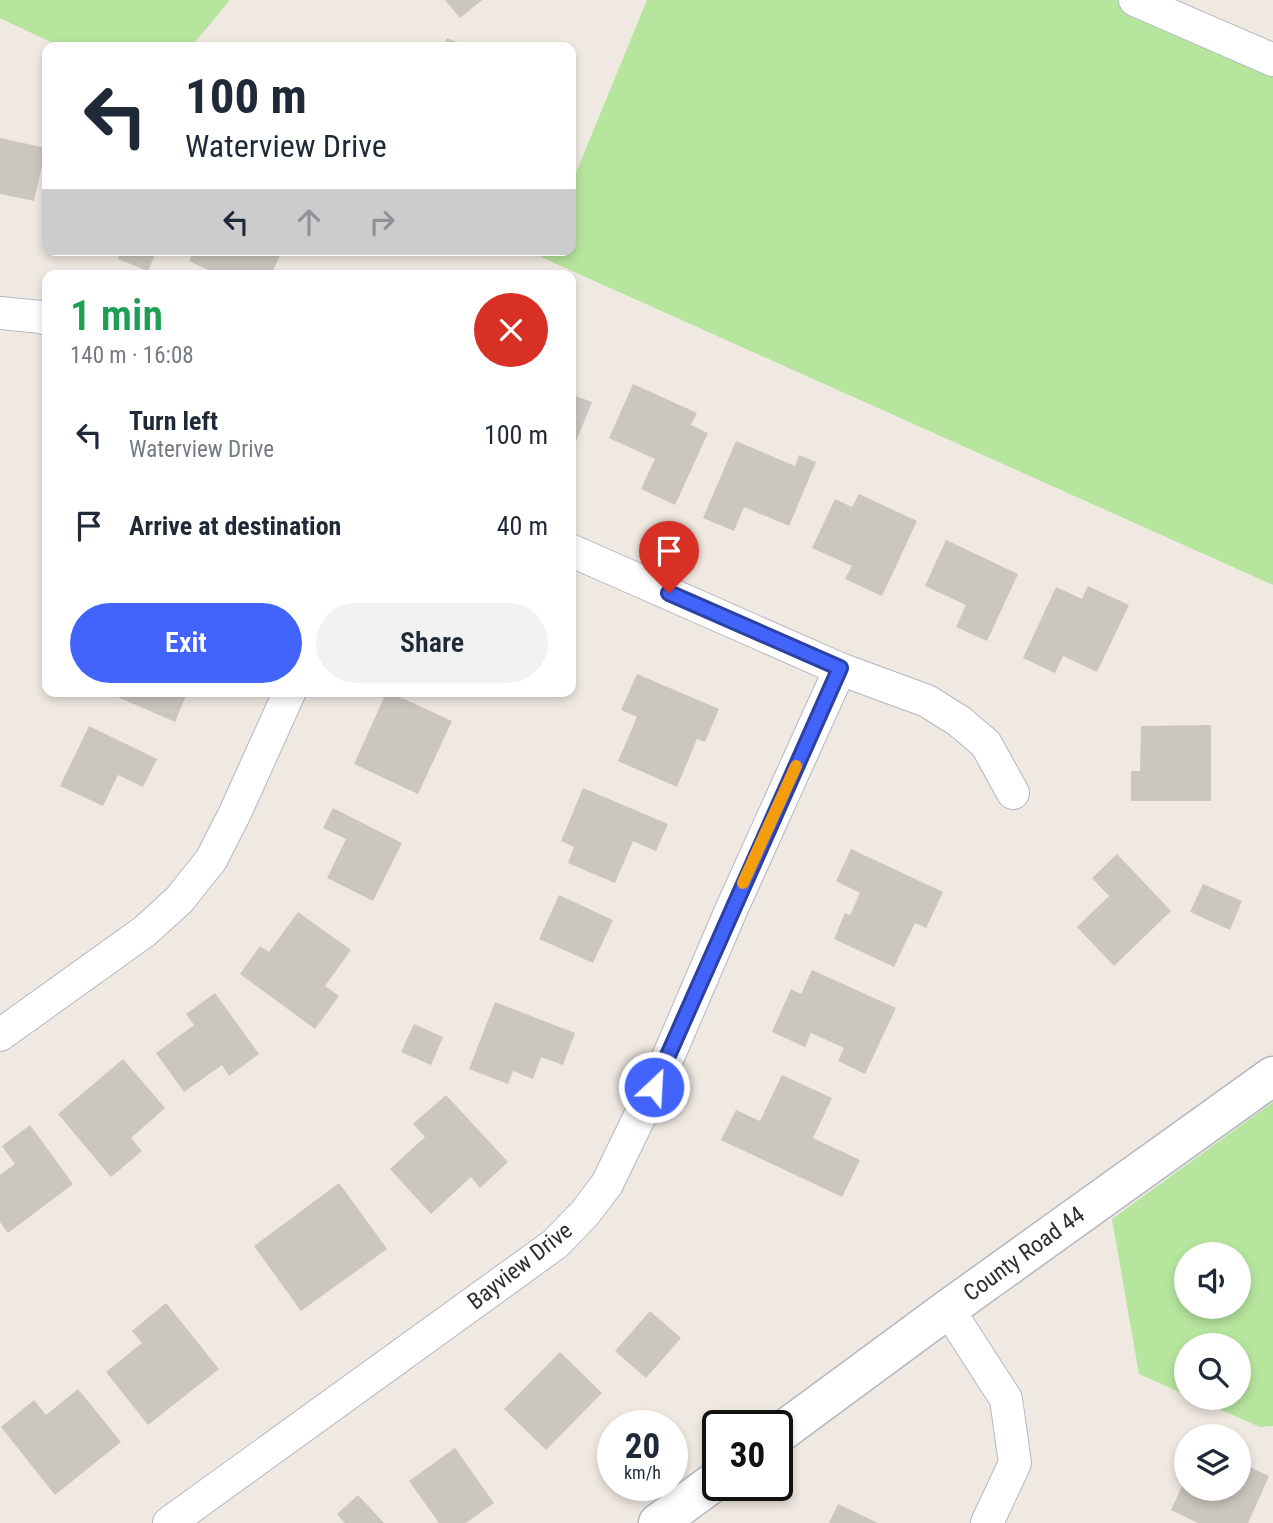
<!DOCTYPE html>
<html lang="en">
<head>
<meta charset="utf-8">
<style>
	:root { --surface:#fff; --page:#f2f2f3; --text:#1f2937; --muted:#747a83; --accent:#4264fb }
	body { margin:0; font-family:"Roboto Condensed",sans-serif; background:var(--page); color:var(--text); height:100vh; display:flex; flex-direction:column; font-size:26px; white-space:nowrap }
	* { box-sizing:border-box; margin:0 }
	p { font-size:23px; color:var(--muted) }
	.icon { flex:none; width:38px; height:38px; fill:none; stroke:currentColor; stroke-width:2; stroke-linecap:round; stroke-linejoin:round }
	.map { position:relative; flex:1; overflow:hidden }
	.side { position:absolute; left:42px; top:270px; width:534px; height:427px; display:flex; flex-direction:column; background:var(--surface); border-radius:14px; box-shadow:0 4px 10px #0003 }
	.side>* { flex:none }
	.banner { position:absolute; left:42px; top:42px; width:534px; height:214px; border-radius:14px; box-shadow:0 4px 10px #0003; background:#fff; color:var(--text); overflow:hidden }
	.fabs { position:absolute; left:1174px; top:1242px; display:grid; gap:14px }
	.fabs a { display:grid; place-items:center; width:77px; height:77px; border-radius:50%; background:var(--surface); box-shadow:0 4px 10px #0003; font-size:35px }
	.speed { position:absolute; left:597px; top:1410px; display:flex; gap:14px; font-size:35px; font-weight:700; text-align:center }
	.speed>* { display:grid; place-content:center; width:91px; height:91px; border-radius:50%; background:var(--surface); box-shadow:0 4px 10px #0003; line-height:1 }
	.speed small { font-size:18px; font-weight:400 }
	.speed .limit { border:4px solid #111; border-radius:10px; background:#fff; color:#111 }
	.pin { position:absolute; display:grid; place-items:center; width:60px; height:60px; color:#fff; margin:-72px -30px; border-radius:50% 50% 50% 0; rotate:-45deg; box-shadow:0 0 7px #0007 }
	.pin .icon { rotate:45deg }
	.me { position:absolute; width:77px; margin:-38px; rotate:25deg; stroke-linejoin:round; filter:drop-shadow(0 0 5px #0008) }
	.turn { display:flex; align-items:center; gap:24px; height:147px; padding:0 28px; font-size:32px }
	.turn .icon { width:91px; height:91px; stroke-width:2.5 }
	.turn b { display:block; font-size:49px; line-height:60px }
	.lanes { display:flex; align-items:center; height:66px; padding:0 28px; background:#0003; justify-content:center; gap:35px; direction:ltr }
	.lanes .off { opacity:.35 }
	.round { display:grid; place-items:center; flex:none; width:74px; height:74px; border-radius:37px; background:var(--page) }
	.overview { display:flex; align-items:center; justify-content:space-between; height:119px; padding:0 28px }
	h1 { font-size:42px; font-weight:600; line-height:52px; color:#1e9e55 }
	.action { display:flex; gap:14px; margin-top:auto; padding:14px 28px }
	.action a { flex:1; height:80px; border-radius:42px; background:var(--accent); color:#fff; font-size:28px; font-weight:600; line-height:80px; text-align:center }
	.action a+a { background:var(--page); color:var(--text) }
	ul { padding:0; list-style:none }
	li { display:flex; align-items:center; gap:21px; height:91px; padding:0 28px }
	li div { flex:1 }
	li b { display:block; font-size:26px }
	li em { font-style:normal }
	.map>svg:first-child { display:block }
</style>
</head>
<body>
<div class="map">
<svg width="1273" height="1523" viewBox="0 0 1273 1523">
	<rect width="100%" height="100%" fill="#efe9e1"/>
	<g fill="#b6e59e" fill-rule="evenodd">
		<polygon points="0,0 230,0 191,47 61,47 0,18"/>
		<polygon points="647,0 1175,0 1273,42 1273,585 541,257 544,250 570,250 571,185"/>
		<path d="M1273 1102V1426L1260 1427 1194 1398H1239V1346H1186V1395L1139 1374 1112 1219ZM1186 1255H1239V1307H1186Z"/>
	</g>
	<g fill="#cbc7bf">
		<polygon points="445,0 482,0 460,18"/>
		<polygon points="447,38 469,47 443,47"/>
		<polygon points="0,138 46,148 34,201 0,194"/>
		<polygon points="121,250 157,250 148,271 118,259"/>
		<polygon points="194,250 274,250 281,253 271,275 219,275 189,261"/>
		<polygon points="633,384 697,413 691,425 708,433 675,505 641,489 655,459 609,438"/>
		<polygon points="570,394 592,402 571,454 570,454"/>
		<polygon points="736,441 795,466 799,455 816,462 789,526 744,507 734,531 703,518"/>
		<polygon points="859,494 917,521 882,596 845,579 852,566 812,548 835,499 852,507"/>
		<polygon points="946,540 1018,574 987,641 956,627 966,605 925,586"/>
		<polygon points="1088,586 1129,605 1097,672 1063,656 1055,673 1023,658 1056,587 1082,599"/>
		<polygon points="637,674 719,709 705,742 697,739 677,787 618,761 637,717 621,710"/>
		<polygon points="104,691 188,691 175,722"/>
		<polygon points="387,691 452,721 418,794 354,764"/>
		<polygon points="1211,725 1211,801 1131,801 1131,771 1140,771 1141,726"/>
		<polygon points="89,726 157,759 143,787 118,775 103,806 60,786"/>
		<polygon points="583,788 668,824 656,851 633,841 615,883 568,863 574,847 561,841"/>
		<polygon points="333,808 402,843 373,901 327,878 346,839 323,828"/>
		<polygon points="851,849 943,892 926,928 915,923 894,967 834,939 845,913 850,915 860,893 836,881"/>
		<polygon points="1117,854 1171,911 1114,966 1077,927 1109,896 1092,878"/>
		<polygon points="1203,884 1242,901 1230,930 1190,912"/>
		<polygon points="559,895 613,920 593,963 539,939"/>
		<polygon points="298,912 351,950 325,986 339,996 315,1029 240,974 260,946 269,952"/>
		<polygon points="812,970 896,1008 865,1074 838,1061 844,1048 811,1033 805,1047 772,1032 791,989 801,994"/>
		<polygon points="215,993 259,1054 229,1076 222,1065 184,1092 156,1053 194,1025 186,1014"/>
		<polygon points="495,1002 575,1033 563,1065 541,1057 533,1079 513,1071 508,1084 469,1069"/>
		<polygon points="414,1024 443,1037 431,1065 401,1052"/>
		<polygon points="123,1059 165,1108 131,1138 142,1151 111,1177 58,1114"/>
		<polygon points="782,1075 832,1098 813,1138 860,1160 842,1197 721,1140 736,1110 760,1121"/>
		<polygon points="446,1095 508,1162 480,1188 471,1177 431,1214 390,1169 425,1137 413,1124"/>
		<polygon points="30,1125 73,1184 8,1233 0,1222 0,1175 15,1164 2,1146"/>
		<polygon points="339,1183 387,1249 301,1311 254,1246"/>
		<polygon points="166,1303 219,1369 148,1425 106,1372 142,1343 132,1331"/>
		<polygon points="650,1311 681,1338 646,1378 615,1351"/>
		<polygon points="560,1352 602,1393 546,1450 504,1409"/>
		<polygon points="78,1389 121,1442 55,1495 1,1427 34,1400 46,1415"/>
		<polygon points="455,1448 494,1503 466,1523 439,1523 409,1481"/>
		<polygon points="1239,1462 1269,1476 1248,1523 1198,1523 1171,1510 1186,1477 1186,1489 1239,1489"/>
		<polygon points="358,1495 384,1523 345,1523 337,1514"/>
		<polygon points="838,1504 878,1523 829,1523"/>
	</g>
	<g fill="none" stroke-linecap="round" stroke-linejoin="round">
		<defs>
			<g id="street">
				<polyline points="1135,0 1273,60"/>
				<polyline points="0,313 41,317 47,319"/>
				<polyline points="570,550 840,669 927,701 959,721 986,744 1013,793"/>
				<polyline points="0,1035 145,931 179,900 211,860 235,813 290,691"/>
				<polyline points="948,1309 1006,1399 1015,1463 987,1523"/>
				<polyline points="169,1523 555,1244 585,1213 607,1184 666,1062 732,908 840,669"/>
			</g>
			<g id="secondary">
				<polyline points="777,1435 948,1309 1273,1076"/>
				<polyline points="658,1523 718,1479"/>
			</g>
		</defs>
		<use href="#street" stroke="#b4b7c1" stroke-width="34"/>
		<use href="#secondary" stroke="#b4b7c1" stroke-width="41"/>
		<use href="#street" stroke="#fff" stroke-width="32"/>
		<use href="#secondary" stroke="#fff" stroke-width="38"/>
	</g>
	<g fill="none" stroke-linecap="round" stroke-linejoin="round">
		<defs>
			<polyline id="route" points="654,1087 840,668 669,593"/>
		</defs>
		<use href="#route" stroke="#2b41a3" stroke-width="18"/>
		<use href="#route" stroke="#4264fb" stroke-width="12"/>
		<polyline stroke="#f59e0b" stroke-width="12" points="743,883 796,766"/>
	</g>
	<g text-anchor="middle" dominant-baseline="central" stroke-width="5" stroke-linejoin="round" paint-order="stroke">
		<g font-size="23" fill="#2e2e2e" stroke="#fff">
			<text transform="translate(1024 1254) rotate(-36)">County Road 44</text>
			<text transform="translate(520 1266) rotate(-38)">Bayview Drive</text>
		</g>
	</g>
</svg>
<div class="fabs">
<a><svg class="icon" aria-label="sound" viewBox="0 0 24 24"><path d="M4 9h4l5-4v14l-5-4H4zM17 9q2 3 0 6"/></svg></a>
<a><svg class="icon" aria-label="search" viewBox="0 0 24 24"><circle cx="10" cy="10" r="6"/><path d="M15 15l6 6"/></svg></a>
<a><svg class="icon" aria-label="layers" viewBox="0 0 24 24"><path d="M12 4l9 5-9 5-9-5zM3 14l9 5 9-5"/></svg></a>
</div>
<div class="speed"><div>20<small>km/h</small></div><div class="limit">30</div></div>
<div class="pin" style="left:669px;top:593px;background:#d93025"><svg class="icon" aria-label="arrive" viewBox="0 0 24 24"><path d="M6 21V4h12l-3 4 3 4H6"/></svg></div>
<svg class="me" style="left:654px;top:1087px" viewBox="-20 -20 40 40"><circle r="17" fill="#4264fb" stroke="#fff" stroke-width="3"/><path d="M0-11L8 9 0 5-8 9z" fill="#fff"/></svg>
<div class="banner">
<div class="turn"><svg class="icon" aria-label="left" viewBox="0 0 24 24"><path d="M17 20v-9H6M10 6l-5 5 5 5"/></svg><div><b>100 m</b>Waterview Drive</div></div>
<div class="lanes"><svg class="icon" aria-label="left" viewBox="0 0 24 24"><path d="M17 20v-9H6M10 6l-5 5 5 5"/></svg><svg class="icon off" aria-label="ahead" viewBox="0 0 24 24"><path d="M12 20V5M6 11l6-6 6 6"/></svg><svg class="icon off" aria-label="right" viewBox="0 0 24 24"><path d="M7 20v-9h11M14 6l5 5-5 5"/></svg></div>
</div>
<section class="side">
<div class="overview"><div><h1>1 min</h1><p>140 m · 16:08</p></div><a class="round" style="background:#d93025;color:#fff"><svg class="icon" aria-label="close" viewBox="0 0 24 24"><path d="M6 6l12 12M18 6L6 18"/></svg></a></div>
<ul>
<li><svg class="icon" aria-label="left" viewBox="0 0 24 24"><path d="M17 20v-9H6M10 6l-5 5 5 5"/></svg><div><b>Turn left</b><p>Waterview Drive</p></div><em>100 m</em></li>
<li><svg class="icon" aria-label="arrive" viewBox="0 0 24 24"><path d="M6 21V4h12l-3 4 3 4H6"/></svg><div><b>Arrive at destination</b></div><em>40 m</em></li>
</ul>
<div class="action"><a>Exit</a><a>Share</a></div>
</section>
</div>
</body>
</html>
